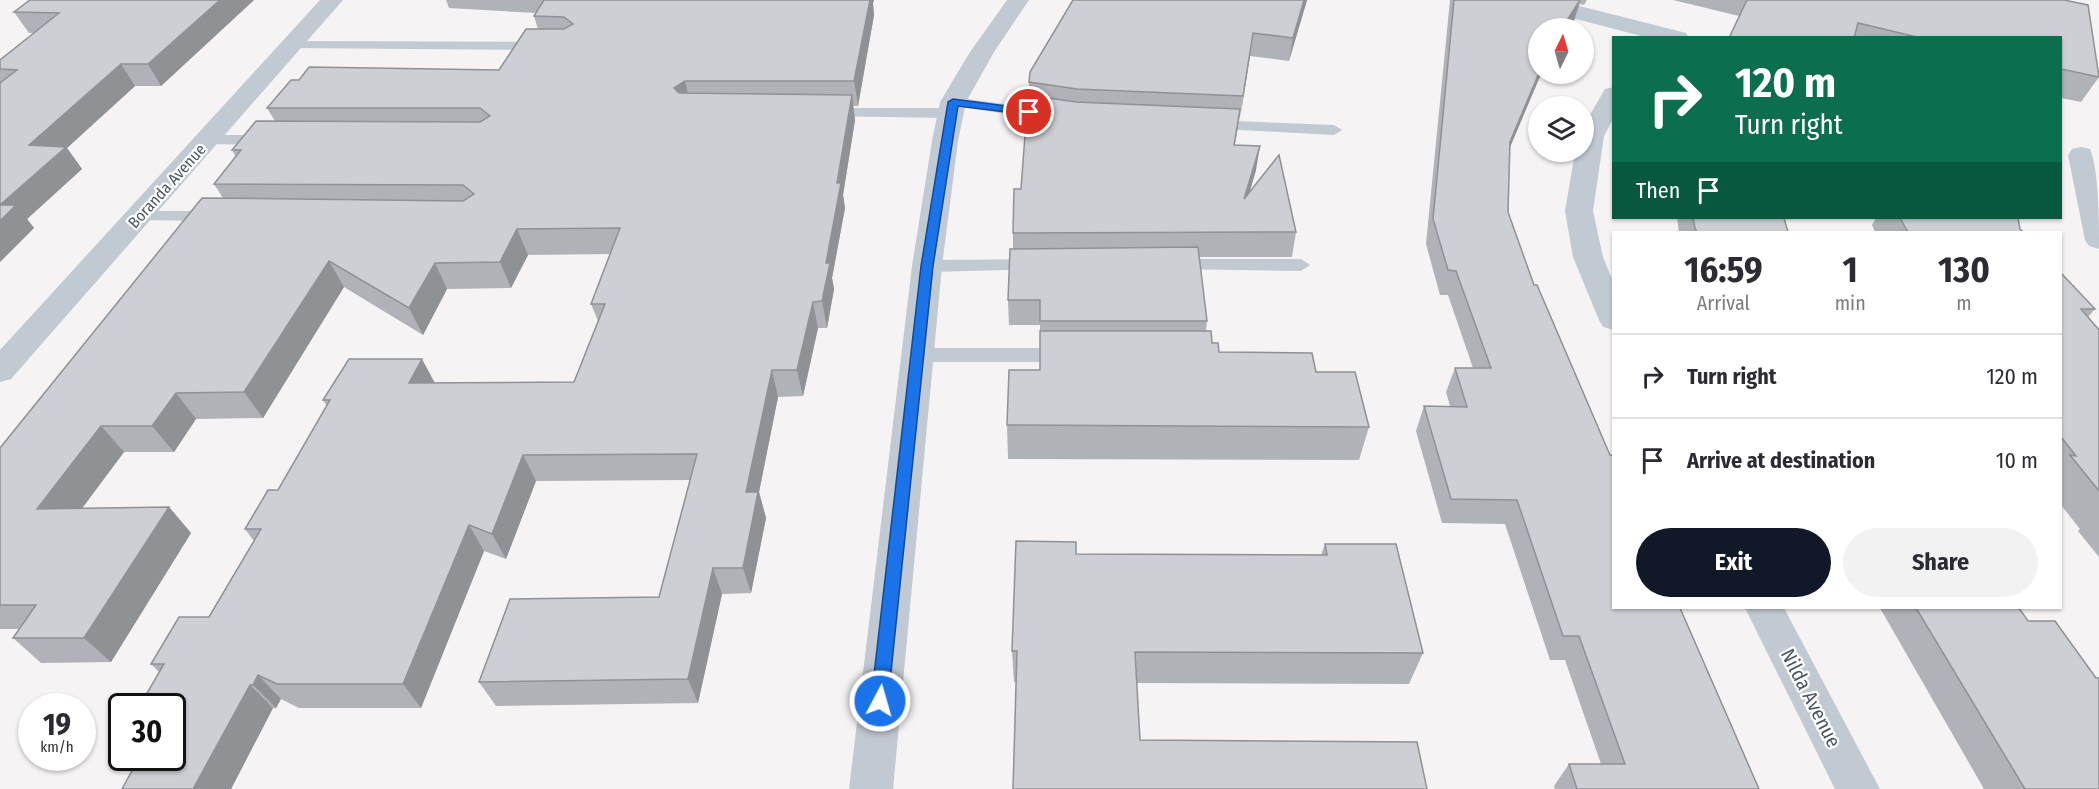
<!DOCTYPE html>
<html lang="en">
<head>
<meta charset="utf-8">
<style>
	:root { --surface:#fff; --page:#f2f2f3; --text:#2b2b33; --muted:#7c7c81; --line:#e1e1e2; --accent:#111827 }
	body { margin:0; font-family:"Fira Sans Condensed",sans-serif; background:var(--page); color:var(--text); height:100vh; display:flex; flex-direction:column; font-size:22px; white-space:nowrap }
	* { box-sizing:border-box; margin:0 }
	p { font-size:20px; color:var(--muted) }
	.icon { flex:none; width:33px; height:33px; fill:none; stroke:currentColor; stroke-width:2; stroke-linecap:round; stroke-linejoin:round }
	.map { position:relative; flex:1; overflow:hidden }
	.sheet { position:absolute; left:1612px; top:231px; width:450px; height:378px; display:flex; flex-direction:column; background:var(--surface); border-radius:0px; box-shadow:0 2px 4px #0004 }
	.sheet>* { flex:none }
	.guide { position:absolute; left:1612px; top:36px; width:450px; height:183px; border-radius:0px; box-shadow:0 2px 4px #0004; background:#0b6e4f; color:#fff; overflow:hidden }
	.needle { width:39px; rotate:5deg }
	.buttons { position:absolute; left:1528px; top:18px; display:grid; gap:12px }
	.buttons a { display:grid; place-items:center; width:66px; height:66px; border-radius:50%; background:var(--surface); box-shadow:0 2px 4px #0004; font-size:30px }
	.speed { position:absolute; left:18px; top:693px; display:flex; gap:12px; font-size:30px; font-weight:700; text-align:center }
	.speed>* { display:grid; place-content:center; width:78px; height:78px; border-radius:50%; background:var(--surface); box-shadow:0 2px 4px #0004; line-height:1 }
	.speed small { font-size:15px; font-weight:400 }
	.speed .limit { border:3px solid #111; border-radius:9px; background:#fff; color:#111 }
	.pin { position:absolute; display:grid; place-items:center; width:51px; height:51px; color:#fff; margin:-26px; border:3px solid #fff; border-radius:50%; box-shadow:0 2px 6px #0007 }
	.me { position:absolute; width:66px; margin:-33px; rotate:6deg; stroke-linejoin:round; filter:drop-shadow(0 0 4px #0008) }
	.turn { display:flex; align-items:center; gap:21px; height:126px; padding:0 24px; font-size:27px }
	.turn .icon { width:78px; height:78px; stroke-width:2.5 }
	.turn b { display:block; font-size:42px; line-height:51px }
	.then { display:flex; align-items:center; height:57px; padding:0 24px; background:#0003; gap:12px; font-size:22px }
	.eta { display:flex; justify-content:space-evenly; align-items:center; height:102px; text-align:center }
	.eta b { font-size:36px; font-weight:700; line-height:42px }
	.primary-button { display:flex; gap:12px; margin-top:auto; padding:12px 24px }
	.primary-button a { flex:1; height:69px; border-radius:36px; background:var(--accent); color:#fff; font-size:24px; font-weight:700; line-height:69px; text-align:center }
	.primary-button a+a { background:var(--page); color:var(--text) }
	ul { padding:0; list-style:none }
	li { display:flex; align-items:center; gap:18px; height:84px; padding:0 24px; border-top:2px solid var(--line) }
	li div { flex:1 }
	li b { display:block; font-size:22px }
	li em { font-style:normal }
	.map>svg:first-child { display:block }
</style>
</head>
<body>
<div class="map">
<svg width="2099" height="789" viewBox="0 0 2099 789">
	<rect width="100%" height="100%" fill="#f5f3f3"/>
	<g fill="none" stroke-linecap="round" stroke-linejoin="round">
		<g fill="#c1cad2" fill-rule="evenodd">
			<polygon points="291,41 542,42 549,46 542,50 286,48 284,45 286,42"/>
			<polygon points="953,97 1054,111 1062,116 1054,121 947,105 945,102"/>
			<polygon points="827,108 951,108 959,113 951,118 821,116 819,113 821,110"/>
			<polygon points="1210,120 1334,125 1342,130 1334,135 1204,128 1202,125 1204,122"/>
			<polygon points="209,135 268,135 276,140 268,145 203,144 201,140"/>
			<polygon points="139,211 214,211 223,216 214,221 133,220 130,216"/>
			<polygon points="1037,259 1046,265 1044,269 927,272 920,270 918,266 920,262 927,260"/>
			<polygon points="1173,259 1301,259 1310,265 1301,271 1166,269 1164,265"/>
			<polygon points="918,348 1068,348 1075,350 1078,355 1075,360 1068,362 918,362 911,360 908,355 911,350"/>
		</g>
		<g fill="#c1cad2" fill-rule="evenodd">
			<polygon points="320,0 343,0 11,379 0,382 0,350"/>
			<polygon points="1007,0 1029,0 994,52 966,102 958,141 942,266 893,789 849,789 912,266 932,141 940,102 970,52"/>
			<polygon points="1519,0 1556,0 1686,33 1689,38 1649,38 1522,5"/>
			<polygon points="1614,87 1614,117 1604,136 1593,211 1603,257 1614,284 1614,330 1603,327 1599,320 1573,257 1565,211 1575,152 1584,152 1584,125 1605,89"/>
			<path d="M2081 147 2090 149C2099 171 2099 222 2099 249L2089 246 2085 240 2068 155 2072 149Z"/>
			<polygon points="1745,608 1784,608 1880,789 1835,789"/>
		</g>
	</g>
	<g fill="#b0b2b7">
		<polygon points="30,0 254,0 161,86 135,86 67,148 82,169 27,219 34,228 0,262 0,60 34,33 29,33 14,12"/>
		<polygon points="446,0 874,0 873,3 874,15 858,106 853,106 855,120 843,195 845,208 832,278 834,289 827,328 818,328 803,396 778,397 759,492 766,518 751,593 722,594 698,703 496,706 479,682 659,597 690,480 536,481 506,559 484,551 421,708 299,708 281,699 276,708 273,708 231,789 122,789 172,706 150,706 143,700 159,672 151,664 209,617 254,541 245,529 278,490 327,406 323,400 435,383 574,382 598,321 591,304 610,254 528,255 511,288 447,289 423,335 344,287 263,418 196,419 174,452 124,452 82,508 169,507 191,533 111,662 41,663 13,638 19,629 0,629 0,448 223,198 214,184 236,157 232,150 275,121 267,108 499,70 538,29 534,16 536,13 449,8"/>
		<polygon points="1307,0 1289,61 1250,56 1235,145 1256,170 1250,191 1296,232 1292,257 1199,257 1207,321 1206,331 1212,343 1219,352 1316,372 1369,427 1359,460 1008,459 1007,425 1040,370 1040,325 1009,325 1008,300 1013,249 1013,233 1021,189 1029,96 1029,82"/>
		<polygon points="1450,0 1587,0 1584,5 1580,4 1574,21 1539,74 1541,74 1510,147 1508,212 1534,285 1759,789 1555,789 1554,786 1569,764 1601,764 1565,660 1550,660 1505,524 1442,523 1416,431 1424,406 1450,406 1446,392 1455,368 1473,368 1448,295 1440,295 1426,244"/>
		<polygon points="1673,0 2064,0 2099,77 2081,102 2061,98 2061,38 1729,38 1739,16"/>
		<polygon points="1677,218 1784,218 1788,232 1679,232"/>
		<polygon points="1876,218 2018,218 2020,229 2023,232 1875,232 1872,225"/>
		<polygon points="2061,273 2095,309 2088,317 2099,330 2099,557 2078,531 2080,529 2061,505"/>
		<polygon points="1325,544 1423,653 1409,684 1137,683 1013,789 1016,682 1014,682 1012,651 1076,554 1321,555"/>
		<polygon points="1880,608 2019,608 2099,789 1984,789"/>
	</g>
	<g fill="#909195">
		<polygon points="220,0 254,0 161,86 148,64"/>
		<polygon points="866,0 874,0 873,3 874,15 858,106 854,81"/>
		<polygon points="1304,0 1307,0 1289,61 1293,38"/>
		<polygon points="1580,0 1574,21 1569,28 1562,28"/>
		<polygon points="1253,33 1250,56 1240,119 1243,96"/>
		<polygon points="121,64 135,86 67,148 82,169 27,219 34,228 0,262 0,206 29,145"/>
		<polygon points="1539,73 1541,74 1502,166 1510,142"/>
		<polygon points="685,81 691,106 681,113 674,88"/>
		<polygon points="852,95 855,120 843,195 845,208 832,278 834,289 827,328 822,301 826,263 837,183"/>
		<polygon points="1260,146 1256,170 1240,224 1244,199"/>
		<polygon points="517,229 528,255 511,288 500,262"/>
		<polygon points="329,261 344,287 263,418 244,392"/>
		<polygon points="435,263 447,289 423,335 409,308"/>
		<polygon points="813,302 818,328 803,396 797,370"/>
		<polygon points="422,359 436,385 409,383"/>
		<polygon points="772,370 778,397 759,492 766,518 751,593 743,568 746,492"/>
		<polygon points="176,393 196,419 174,452 152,426"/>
		<polygon points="101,426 124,452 63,534 37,509"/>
		<polygon points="523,455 536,481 506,559 492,534"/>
		<polygon points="169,507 191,533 111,662 84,638"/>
		<polygon points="469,525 484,551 421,708 403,684"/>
		<polygon points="713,568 722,594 698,703 688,679"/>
		<polygon points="258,675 281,699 276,708 253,685"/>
		<polygon points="250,685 273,708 231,789 193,789"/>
	</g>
	<g fill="#cdcfd5" stroke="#909195" stroke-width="1.5">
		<polygon points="30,0 220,0 148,64 121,64 29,145 66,147 0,205 0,83 17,70 0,69 0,60 59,13 14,12"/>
		<polygon points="544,0 870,0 854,81 685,81 674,88 679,93 852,95 837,183 841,183 826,263 830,263 822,301 813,302 797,370 772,370 746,492 758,492 743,568 713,568 688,679 479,682 510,599 659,597 697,454 523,455 492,534 469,525 403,684 277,684 258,675 253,685 250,685 193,789 122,789 139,758 172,758 172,706 168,706 171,700 143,700 164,664 151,664 179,617 209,617 261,529 245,529 268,490 278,490 330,400 323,400 349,359 422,359 409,383 574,382 605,304 591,304 620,228 517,229 500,262 435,263 409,308 329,261 244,392 176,393 152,426 101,426 37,509 169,507 84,638 13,638 36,605 0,605 0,448 202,198 463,201 474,194 463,185 214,184 241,150 232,150 256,121 480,122 490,116 480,108 267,108 291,80 299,80 309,67 499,70 526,29 564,29 573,24 564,17 534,16"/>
		<polygon points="1073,0 1304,0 1293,38 1253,33 1243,96 1077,89 1029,82 1030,72"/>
		<polygon points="1454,0 1580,0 1562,28 1539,28 1539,73 1510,142 1508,212 1534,285 1537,285 1610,455 1614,455 1614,608 1680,608 1759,789 1577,789 1569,764 1625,764 1579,636 1563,636 1517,500 1451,499 1424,406 1467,407 1455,368 1491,368 1456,271 1448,270 1433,219"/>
		<polygon points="1747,0 2064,0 2088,5 2099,77 2061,69 2061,38 1921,38 1858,23 1854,38 1729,38"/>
		<polygon points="1028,95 1076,102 1240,109 1234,145 1260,146 1244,199 1279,155 1296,232 1013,233 1014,189 1021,189"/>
		<polygon points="0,205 16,205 0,221"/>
		<polygon points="1693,218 1784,218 1788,232 1697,232 1695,228"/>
		<polygon points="1900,218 2018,218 2020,229 2023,232 1908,232"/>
		<polygon points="1198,247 1207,321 1040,321 1040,300 1008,300 1010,249"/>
		<polygon points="2061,273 2095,309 2081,309 2099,330 2099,491 2070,455 2076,456 2061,437"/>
		<polygon points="1040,331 1211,331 1212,343 1218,343 1219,352 1312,353 1316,372 1355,372 1369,427 1007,425 1009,370 1040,370"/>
		<polygon points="1016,541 1076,542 1076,554 1327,555 1325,544 1396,544 1423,653 1135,652 1140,740 1417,742 1427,789 1013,789 1017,651 1012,651"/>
		<polygon points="1916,608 2019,608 2028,621 2055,621 2096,678 2099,678 2099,789 2025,789"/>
	</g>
	<polygon fill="#1a73e8" stroke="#114b97" stroke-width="1.5" points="953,99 1029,109 1034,112 1029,115 958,106 933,266 888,701 886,707 880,709 874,707 871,701 921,266 948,102"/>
	<g text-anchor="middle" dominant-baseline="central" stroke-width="4.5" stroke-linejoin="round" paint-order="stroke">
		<g font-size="16" fill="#4a5661" stroke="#fff">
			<text transform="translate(167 186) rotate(-48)">Boranda Avenue</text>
		</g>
		<g font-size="20" fill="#4a5661" stroke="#fff">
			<text transform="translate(1811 698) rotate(63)">Nilda Avenue</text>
		</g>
	</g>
</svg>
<div class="buttons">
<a><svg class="needle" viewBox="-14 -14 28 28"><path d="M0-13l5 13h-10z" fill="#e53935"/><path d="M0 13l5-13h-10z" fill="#7c7c81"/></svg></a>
<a><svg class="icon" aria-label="layers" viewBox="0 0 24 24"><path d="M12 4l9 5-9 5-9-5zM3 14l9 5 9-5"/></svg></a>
</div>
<div class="speed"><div>19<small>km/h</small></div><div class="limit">30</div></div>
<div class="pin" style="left:1029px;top:112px;background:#d93025"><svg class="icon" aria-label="arrive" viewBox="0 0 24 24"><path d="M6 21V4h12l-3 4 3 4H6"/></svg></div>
<svg class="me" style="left:880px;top:701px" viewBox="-20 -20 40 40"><circle r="17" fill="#1a73e8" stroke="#fff" stroke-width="3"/><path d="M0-11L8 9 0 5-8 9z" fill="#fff"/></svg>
<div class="guide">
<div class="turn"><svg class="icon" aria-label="right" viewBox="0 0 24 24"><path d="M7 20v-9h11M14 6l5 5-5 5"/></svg><div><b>120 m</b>Turn right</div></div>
<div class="then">Then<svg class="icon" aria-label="arrive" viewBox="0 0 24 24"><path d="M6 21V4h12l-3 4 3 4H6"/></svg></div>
</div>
<section class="sheet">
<div class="eta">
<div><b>16:59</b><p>Arrival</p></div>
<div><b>1</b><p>min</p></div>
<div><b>130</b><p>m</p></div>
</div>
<ul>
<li><svg class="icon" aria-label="right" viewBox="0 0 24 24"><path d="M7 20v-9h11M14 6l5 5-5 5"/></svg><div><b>Turn right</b></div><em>120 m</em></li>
<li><svg class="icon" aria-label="arrive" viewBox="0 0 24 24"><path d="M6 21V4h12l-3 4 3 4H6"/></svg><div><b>Arrive at destination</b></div><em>10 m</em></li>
</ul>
<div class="primary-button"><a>Exit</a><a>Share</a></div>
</section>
</div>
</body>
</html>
